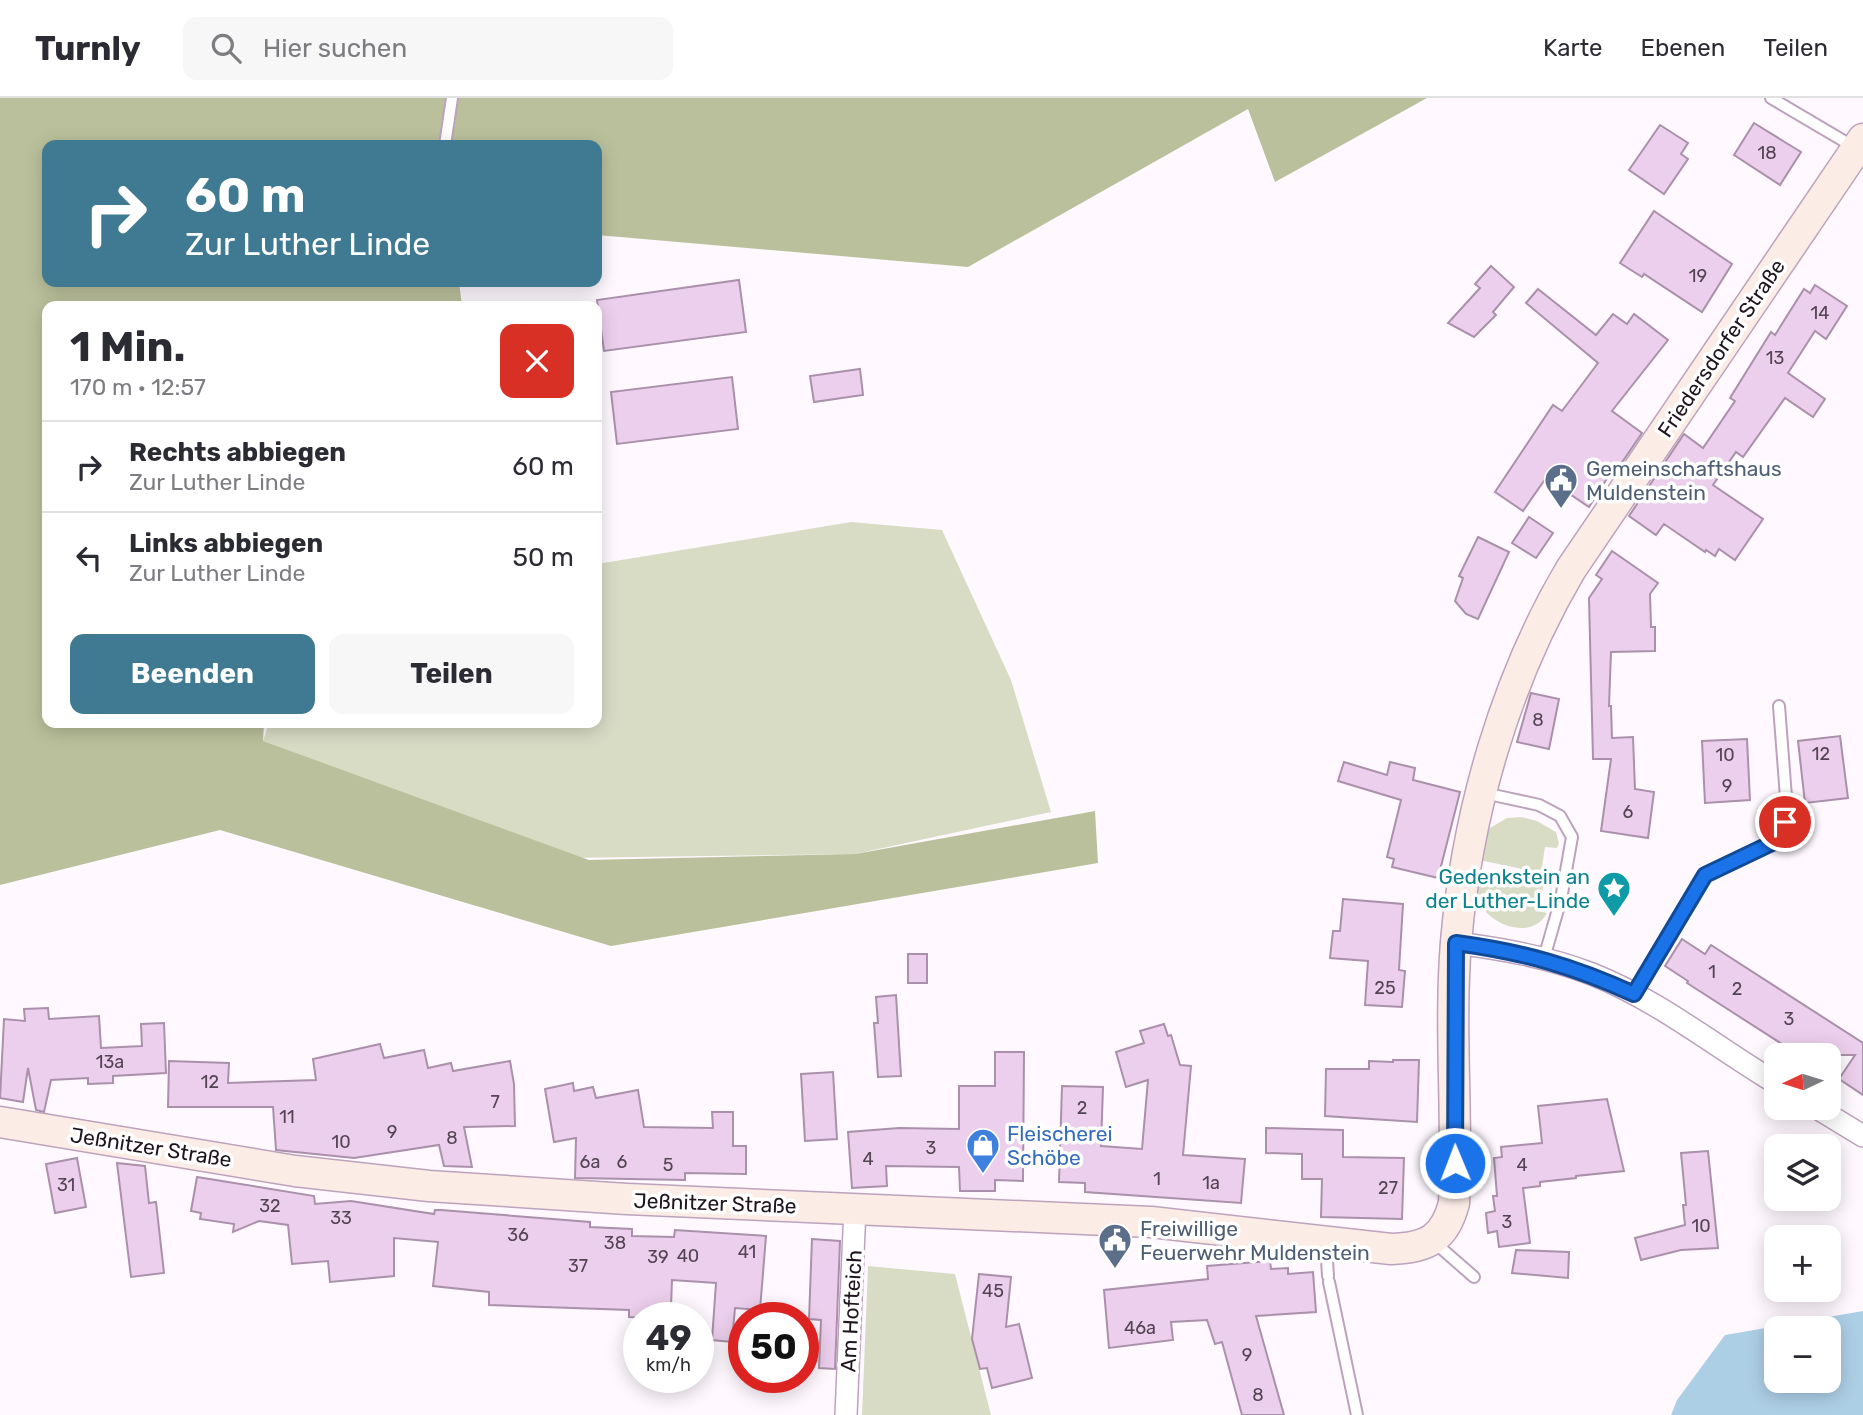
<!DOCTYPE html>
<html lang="de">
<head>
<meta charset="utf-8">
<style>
	:root { --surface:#fff; --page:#f7f7f7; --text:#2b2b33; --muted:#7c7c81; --line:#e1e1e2; --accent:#3f7a92 }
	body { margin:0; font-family:Rubik,sans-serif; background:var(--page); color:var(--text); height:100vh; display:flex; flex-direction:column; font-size:26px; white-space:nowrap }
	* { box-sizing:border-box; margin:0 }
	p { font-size:23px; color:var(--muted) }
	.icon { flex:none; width:38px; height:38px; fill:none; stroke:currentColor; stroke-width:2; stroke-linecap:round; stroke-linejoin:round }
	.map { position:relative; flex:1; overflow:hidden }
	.side { position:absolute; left:42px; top:203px; width:560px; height:427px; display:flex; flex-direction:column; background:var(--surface); border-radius:14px; box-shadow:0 4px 18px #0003 }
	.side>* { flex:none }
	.top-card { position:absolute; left:42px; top:42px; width:560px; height:147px; border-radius:14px; box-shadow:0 4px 18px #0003; background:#3f7a92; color:#fff; overflow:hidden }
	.needle { width:46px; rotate:266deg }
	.buttons { position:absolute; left:1764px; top:945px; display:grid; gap:14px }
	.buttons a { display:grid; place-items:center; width:77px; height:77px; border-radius:14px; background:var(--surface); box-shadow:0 4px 18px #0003; font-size:35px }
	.speed { position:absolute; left:623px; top:1204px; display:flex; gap:14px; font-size:35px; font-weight:700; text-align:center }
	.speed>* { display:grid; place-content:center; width:91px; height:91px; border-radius:50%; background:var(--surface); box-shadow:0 4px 18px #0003; line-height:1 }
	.speed small { font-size:18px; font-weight:400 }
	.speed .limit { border:10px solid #d22; background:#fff; color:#111 }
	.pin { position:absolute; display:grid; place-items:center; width:60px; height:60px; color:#fff; margin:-30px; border:4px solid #fff; border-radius:50%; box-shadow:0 2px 7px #0007 }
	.me { position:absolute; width:77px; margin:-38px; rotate:359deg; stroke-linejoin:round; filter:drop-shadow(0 0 5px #0008) }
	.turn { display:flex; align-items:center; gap:24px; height:147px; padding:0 28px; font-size:32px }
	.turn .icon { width:91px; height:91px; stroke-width:2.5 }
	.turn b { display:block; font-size:49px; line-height:60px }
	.round { display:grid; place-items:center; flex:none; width:74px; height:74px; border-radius:14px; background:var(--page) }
	.head { display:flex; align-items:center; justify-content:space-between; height:119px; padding:0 28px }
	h1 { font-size:42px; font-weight:700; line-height:52px }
	.primary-button { display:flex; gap:14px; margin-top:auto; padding:14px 28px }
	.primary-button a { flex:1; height:80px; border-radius:14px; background:var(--accent); color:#fff; font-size:28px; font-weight:700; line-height:80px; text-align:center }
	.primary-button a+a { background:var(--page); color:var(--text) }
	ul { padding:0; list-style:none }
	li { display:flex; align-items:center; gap:21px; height:91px; padding:0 28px; border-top:2px solid var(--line) }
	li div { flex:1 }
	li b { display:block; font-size:26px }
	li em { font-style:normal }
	header { display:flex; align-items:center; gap:42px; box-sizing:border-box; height:98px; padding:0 35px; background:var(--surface); border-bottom:2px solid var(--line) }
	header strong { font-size:33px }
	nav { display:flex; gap:38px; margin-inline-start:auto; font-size:24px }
	.search { width:490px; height:63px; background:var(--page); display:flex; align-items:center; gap:18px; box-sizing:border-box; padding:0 24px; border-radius:14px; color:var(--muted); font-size:26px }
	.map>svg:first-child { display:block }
</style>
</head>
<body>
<header>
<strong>Turnly</strong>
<div class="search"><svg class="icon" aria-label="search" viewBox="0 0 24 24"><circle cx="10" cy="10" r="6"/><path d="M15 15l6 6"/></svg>Hier suchen</div>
<nav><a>Karte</a><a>Ebenen</a><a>Teilen</a></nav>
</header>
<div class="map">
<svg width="1863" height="1317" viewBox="0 0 1863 1317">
	<rect width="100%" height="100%" fill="#fff9ff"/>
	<g fill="#d9dcc5">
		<polygon points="851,424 942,432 1011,582 1051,714 855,756 563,760 263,643 269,625 597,625 597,466"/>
		<polygon points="1522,719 1537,723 1556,734 1559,745 1557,750 1545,749 1541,775 1479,762 1488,731 1507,720"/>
		<path d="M1478 772 1544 783 1539 813 1547 815C1531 846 1480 824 1475 794 1474 787 1477 779 1478 772Z"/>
		<polygon points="868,1168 955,1176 991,1317 862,1317"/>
	</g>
	<polygon fill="#bbc09c" points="0,0 1427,0 1275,84 1248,11 968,169 597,137 597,47 47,47 47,184 459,184 462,208 47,208 47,625 264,625 263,643 589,762 855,756 1095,713 1098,765 611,848 220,732 0,787"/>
	<path fill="#adcfe6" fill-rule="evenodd" d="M1863 1213V1317H1671L1677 1302 1725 1237ZM1829 1230V1283H1776V1230Z"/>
	<g fill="#eccfec" stroke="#aa90aa" stroke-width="2">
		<polygon points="1754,25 1801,54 1780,87 1734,57"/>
		<polygon points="1660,27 1688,45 1681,56 1688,61 1664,96 1629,72"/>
		<polygon points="1654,113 1732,166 1702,214 1644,176 1642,179 1620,165"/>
		<polygon points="1491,168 1514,189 1493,214 1496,217 1474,239 1448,225 1480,190 1475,186"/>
		<polygon points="739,182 746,234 604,253 597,202"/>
		<polygon points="1815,187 1847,208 1826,241 1815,233 1788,275 1825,301 1813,319 1785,300 1743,359 1736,354 1713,387 1763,421 1735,462 1719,451 1715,458 1706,452 1705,454 1664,426 1656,437 1629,418 1684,336 1703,350 1735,303 1730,300 1771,234 1775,237 1804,191 1810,195"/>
		<polygon points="1538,191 1596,237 1613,216 1627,226 1634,216 1668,242 1612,313 1642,335 1614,376 1611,374 1589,409 1546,380 1523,413 1495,394 1553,307 1562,313 1598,265 1526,205"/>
		<polygon points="860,271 863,297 814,304 810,278"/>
		<polygon points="732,279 738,331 617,346 611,294"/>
		<polygon points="1529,419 1553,435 1536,460 1512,445"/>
		<polygon points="1478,439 1509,454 1478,521 1466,516 1455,503 1463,480 1459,478"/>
		<polygon points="1612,453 1658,485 1650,496 1651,529 1655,529 1655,553 1611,554 1609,608 1611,608 1612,640 1633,639 1635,691 1654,694 1648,740 1601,733 1611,661 1593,661 1589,500 1602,481 1596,477"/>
		<polygon points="1531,595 1559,601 1549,651 1517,644"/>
		<polygon points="1840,638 1848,700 1805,705 1798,643"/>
		<polygon points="1747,641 1750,702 1705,705 1702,643"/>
		<polygon points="1344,664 1387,677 1390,664 1415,670 1413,682 1460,694 1438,780 1392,769 1394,761 1387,759 1401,702 1338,683"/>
		<polygon points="1343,801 1403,806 1399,872 1405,873 1402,909 1365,907 1368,863 1330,860 1333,833 1340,833"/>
		<polygon points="1682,841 1705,856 1711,847 1863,945 1863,997 1839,981 1855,957 1799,957 1687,885 1688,883 1665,868"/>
		<rect x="908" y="856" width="19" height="29"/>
		<polygon points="896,897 901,978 878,979 874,925 878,925 876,899"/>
		<polygon points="48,910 49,921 99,918 101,950 142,948 141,926 164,925 166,975 113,978 113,985 88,986 88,980 51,982 44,1014 36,1012 28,970 23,1004 0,1000 4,921 25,923 24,911"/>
		<polygon points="1164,926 1168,938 1171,937 1180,967 1191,968 1183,1057 1245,1061 1241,1105 1085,1094 1085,1085 1059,1084 1062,988 1103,989 1101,1048 1142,1051 1148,982 1126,989 1116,954 1144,945 1140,933"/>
		<polygon points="380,946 384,960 424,952 428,970 451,965 453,973 510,963 514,986 515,1028 464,1029 472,1069 444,1068 439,1047 354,1060 276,1052 273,1009 168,1009 169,963 229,965 228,985 316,982 313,961"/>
		<polygon points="995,954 1024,954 1023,1083 995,1082 995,1093 960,1093 959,1069 886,1068 887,1088 852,1090 848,1034 899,1030 959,1031 959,988 995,988"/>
		<polygon points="1393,962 1419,962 1417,1024 1325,1018 1326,971 1369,971 1369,963 1393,964"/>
		<polygon points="833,974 837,1041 805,1043 801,976"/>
		<polygon points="573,985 574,993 593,989 596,1000 638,992 644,1029 713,1030 712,1014 733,1014 733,1048 746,1048 746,1076 685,1075 685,1082 575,1080 576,1040 554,1044 545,991"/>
		<polygon points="1607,1001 1624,1073 1576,1078 1576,1080 1540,1084 1540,1088 1523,1090 1530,1145 1499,1149 1497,1133 1488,1135 1486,1115 1495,1113 1493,1098 1497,1098 1494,1060 1502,1059 1501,1049 1542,1045 1538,1008"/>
		<polygon points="1266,1030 1343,1032 1343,1059 1404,1060 1402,1121 1321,1119 1322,1081 1302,1081 1302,1056 1266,1055"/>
		<polygon points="1708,1053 1718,1150 1681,1152 1641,1162 1635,1140 1685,1127 1683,1107 1686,1107 1681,1055"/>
		<polygon points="77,1060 86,1109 55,1115 46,1066"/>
		<polygon points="117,1065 145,1068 149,1105 156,1104 164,1175 131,1179"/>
		<polygon points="197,1079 314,1098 315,1106 351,1103 434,1116 435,1112 441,1112 590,1124 590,1129 632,1131 632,1138 674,1139 675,1132 766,1138 760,1212 735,1210 732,1244 712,1242 716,1185 672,1182 671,1210 651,1209 650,1220 629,1219 629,1212 489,1207 489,1194 433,1188 438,1144 394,1140 394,1178 330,1184 328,1163 292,1166 288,1127 259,1123 233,1134 234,1126 200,1121 201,1115 191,1113"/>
		<polygon points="812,1141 840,1143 835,1271 819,1270 821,1222 809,1221"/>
		<polygon points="1516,1152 1569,1154 1568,1180 1512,1175"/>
		<polygon points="1270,1163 1271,1171 1288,1170 1288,1176 1313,1174 1316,1214 1256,1218 1284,1317 1242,1317 1222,1244 1215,1246 1207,1222 1171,1224 1173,1242 1109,1250 1104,1192 1208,1181 1207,1168"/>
		<polygon points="979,1176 1011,1179 1006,1229 1019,1226 1032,1280 992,1290 987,1270 980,1271 972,1241"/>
	</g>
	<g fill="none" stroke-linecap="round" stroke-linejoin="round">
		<defs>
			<g id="service">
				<polyline points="1771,0 1854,49"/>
				<polyline points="445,47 452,0"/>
				<polyline points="1484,695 1539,707 1560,718 1572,739 1561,801 1544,860"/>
				<polyline points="1634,896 1705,777 1761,752 1780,735 1787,712 1779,608"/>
				<polyline points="1434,1144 1474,1179"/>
				<polyline points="1326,1147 1328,1178"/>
				<polyline points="1329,1184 1357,1317"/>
			</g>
			<g id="minor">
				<path d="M1456 845C1503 851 1548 859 1592 876 1658 902 1716 949 1776 985"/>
				<polyline points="1817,1010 1863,1038"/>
				<polyline points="846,1317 855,1110"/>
			</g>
			<path id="secondary" d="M0 1024 295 1073 429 1088 627 1101 1151 1124 1391 1151C1428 1150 1445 1140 1454 1105 1458 1018 1449 931 1456 844 1467 716 1505 582 1571 471L1863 41"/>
		</defs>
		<use href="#service" stroke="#bda2bd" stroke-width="14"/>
		<use href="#minor" stroke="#bda2bd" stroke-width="24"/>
		<use href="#secondary" stroke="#bda2bd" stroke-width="33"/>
		<use href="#service" stroke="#fff" stroke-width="10"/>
		<use href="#minor" stroke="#fff" stroke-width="21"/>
		<use href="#secondary" stroke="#fbece5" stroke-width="30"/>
	</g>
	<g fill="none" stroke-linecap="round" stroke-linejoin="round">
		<defs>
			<path id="route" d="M1455 1065 1456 845C1523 854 1573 868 1634 896L1705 777 1772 745 1785 724"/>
		</defs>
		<use href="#route" stroke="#114b97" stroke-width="18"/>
		<use href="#route" stroke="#1a73e8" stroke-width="12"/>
	</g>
	<defs>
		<symbol id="civic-pin" viewBox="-11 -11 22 30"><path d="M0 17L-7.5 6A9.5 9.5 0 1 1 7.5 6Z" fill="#5c6f8a" stroke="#fff"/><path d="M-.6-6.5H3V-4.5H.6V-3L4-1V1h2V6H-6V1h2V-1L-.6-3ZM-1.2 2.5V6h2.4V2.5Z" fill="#fff"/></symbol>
		<symbol id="sight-pin" viewBox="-11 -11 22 30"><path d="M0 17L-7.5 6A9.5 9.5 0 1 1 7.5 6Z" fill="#0f9aa8" stroke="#fff"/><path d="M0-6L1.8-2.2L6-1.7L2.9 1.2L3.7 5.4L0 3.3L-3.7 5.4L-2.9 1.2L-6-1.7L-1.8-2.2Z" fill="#fff"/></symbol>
		<symbol id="shop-pin" viewBox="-11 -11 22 30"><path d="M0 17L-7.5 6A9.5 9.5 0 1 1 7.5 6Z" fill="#3f7fe0" stroke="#fff"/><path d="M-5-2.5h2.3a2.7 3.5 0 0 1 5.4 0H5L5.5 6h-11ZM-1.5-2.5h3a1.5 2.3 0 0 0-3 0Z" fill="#fff"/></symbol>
	</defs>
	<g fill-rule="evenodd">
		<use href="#civic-pin" x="1542" y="363" width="38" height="52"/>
		<use href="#sight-pin" x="1595" y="771" width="38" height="52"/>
		<use href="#shop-pin" x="964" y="1028" width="38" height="52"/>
		<use href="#civic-pin" x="1096" y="1123" width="38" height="52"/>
	</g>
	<g text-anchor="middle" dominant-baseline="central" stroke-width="7" stroke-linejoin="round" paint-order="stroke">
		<g font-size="18" fill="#524452">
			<text x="1767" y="55">18</text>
			<text x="1698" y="178">19</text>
			<text x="1820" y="215">14</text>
			<text x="1775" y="260">13</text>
			<text x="1538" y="622">8</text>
			<text x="1821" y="656">12</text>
			<text x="1725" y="657">10</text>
			<text x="1727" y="688">9</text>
			<text x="1628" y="714">6</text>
			<text x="1712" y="874">1</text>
			<text x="1385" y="890">25</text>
			<text x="1737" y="891">2</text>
			<text x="1789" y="921">3</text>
			<text x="110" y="964">13a</text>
			<text x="210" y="984">12</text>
			<text x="495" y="1004">7</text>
			<text x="1082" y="1010">2</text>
			<text x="287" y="1019">11</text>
			<text x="392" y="1034">9</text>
			<text x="452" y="1040">8</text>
			<text x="341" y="1044">10</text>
			<text x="931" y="1050">3</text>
			<text x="868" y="1061">4</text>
			<text x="590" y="1064">6a</text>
			<text x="622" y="1064">6</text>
			<text x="668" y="1067">5</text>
			<text x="1522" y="1067">4</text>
			<text x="1157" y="1081">1</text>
			<text x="1211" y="1085">1a</text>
			<text x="66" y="1087">31</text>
			<text x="1388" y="1090">27</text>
			<text x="270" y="1108">32</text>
			<text x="341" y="1120">33</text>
			<text x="1507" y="1124">3</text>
			<text x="1701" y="1128">10</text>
			<text x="518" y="1137">36</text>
			<text x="615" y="1145">38</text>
			<text x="747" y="1154">41</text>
			<text x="688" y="1158">40</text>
			<text x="658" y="1159">39</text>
			<text x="578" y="1168">37</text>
			<text x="993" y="1193">45</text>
			<text x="1140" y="1230">46a</text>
			<text x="1247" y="1257">9</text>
			<text x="1258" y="1297">8</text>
		</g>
		<g font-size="21" fill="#1f151f" stroke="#fff">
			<text transform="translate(1721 250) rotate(-56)">Friedersdorfer Straße</text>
			<text transform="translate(151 1049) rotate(9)">Jeßnitzer Straße</text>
			<text transform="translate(715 1105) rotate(2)">Jeßnitzer Straße</text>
			<text transform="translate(851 1213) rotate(-87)">Am Hofteich</text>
		</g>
		<g font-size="21" fill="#4e5e75" stroke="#fff" text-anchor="start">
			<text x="1586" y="370">Gemeinschaftshaus<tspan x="1586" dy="24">Muldenstein</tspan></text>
			<text x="1140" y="1130">Freiwillige<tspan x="1140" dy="24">Feuerwehr Muldenstein</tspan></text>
		</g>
		<g font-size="21" fill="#0d838f" stroke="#fff" text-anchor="end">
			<text x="1590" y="778">Gedenkstein an<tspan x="1590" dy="24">der Luther-Linde</tspan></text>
		</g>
		<g font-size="21" fill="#366cbe" stroke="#fff" text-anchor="start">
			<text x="1007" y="1035">Fleischerei<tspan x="1007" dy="24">Schöbe</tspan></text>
		</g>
	</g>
</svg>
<div class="buttons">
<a><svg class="needle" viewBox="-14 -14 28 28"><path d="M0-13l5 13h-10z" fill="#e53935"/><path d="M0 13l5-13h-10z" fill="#7c7c81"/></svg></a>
<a><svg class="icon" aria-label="layers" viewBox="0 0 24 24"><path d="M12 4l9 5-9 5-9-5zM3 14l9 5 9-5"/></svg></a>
<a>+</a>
<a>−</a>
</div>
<div class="speed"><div>49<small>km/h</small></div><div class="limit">50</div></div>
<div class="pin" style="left:1785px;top:724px;background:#d93025"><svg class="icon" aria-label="arrive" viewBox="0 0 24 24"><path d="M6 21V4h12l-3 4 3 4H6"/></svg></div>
<svg class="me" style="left:1455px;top:1065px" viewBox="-20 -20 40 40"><circle r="17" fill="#1a73e8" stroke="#fff" stroke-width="3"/><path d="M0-11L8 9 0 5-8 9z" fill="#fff"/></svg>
<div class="top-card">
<div class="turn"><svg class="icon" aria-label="right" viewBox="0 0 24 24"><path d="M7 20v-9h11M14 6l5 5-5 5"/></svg><div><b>60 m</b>Zur Luther Linde</div></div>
</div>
<section class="side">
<div class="head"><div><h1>1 Min.</h1><p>170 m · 12:57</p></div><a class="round" style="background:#d93025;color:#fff"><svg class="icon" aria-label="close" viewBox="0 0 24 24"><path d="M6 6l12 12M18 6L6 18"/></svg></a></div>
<ul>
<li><svg class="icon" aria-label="right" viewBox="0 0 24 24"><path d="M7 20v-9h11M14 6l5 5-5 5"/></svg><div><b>Rechts abbiegen</b><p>Zur Luther Linde</p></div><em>60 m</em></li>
<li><svg class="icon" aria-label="left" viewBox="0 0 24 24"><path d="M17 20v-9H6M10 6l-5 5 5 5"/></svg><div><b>Links abbiegen</b><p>Zur Luther Linde</p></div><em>50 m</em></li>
</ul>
<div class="primary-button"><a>Beenden</a><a>Teilen</a></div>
</section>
</div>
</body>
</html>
